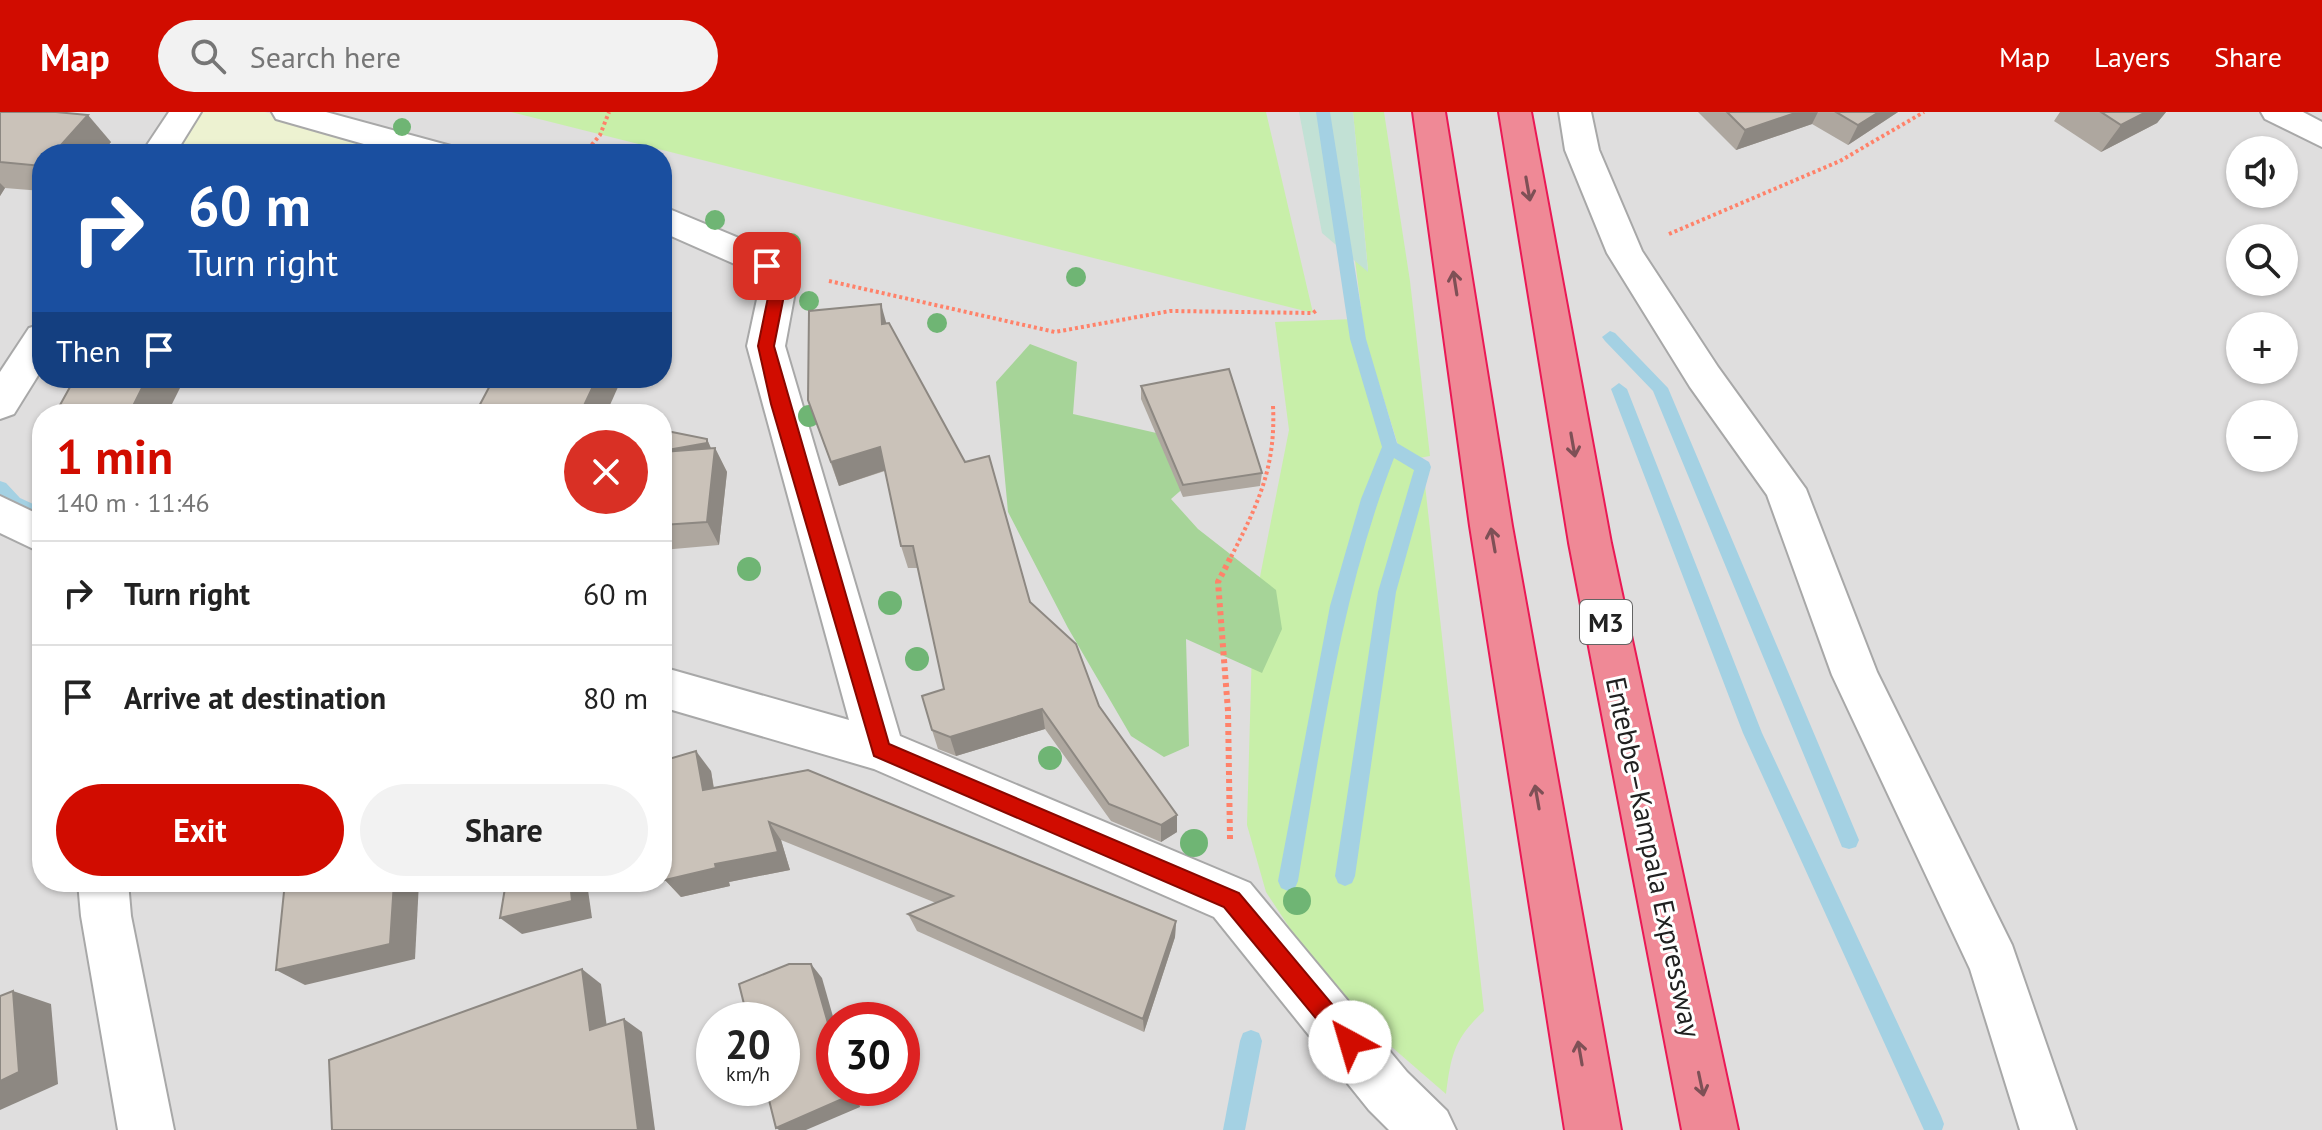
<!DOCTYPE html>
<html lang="en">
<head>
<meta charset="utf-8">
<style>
	:root { --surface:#fff; --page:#f2f2f2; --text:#222; --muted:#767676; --line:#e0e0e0; --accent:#d10c00 }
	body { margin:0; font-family:"PT Sans",sans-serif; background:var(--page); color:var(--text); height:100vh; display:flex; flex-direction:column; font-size:30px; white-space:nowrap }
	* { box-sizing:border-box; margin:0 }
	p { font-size:26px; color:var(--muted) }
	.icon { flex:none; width:44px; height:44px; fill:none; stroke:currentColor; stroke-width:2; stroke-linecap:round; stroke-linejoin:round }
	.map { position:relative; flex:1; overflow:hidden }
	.sheet { position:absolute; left:32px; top:292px; width:640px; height:488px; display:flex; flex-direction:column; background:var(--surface); border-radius:32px; box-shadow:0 2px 6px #0004 }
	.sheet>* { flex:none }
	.guide { position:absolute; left:32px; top:32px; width:640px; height:244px; border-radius:32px; box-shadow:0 2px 6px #0004; background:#1a4fa0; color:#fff; overflow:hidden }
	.controls { position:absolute; left:2226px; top:24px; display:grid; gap:16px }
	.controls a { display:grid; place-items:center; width:72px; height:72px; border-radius:50%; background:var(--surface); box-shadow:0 2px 6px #0004; font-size:40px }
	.speed { position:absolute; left:696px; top:890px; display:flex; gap:16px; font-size:40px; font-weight:700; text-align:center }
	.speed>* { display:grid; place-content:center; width:104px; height:104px; border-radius:50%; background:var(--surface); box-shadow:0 2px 6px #0004; line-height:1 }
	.speed small { font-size:20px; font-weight:400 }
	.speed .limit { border:12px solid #d22; background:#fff; color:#111 }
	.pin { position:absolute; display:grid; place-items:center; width:68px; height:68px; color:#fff; margin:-34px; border-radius:16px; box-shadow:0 4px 12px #0006 }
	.me { position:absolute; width:88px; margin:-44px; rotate:321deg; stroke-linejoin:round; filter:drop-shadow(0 0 6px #0008) }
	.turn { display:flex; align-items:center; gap:28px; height:168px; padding:0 24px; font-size:36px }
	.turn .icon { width:104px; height:104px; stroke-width:2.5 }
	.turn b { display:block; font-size:56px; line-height:68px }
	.then { display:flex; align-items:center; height:76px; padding:0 24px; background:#0003; gap:16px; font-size:30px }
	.round { display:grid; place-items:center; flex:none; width:84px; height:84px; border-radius:42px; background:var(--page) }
	.head { display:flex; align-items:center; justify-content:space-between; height:136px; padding:0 24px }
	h1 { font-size:48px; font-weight:700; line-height:60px; color:var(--accent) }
	.action { display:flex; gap:16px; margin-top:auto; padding:16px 24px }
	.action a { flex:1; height:92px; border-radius:48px; background:var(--accent); color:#fff; font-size:32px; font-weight:700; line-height:92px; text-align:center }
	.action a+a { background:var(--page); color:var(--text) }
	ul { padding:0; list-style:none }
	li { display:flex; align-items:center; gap:24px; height:104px; padding:0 24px; border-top:2px solid var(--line) }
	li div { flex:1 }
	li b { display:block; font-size:30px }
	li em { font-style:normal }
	header { display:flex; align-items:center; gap:48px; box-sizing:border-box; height:112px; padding:0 40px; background:var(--accent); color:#fff }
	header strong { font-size:38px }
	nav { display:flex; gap:44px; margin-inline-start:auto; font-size:28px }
	.search { width:560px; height:72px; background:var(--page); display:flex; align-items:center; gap:20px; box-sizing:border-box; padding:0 28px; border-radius:44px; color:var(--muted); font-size:30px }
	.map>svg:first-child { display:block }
</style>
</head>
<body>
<header>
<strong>Map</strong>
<div class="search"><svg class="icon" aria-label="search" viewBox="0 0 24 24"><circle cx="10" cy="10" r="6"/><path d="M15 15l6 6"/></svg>Search here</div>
<nav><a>Map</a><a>Layers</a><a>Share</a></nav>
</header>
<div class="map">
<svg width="2322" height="1018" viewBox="0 0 2322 1018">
	<rect width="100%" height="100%" fill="#f2efe7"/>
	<path fill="#dfdede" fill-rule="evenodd" d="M0 0H2322V1018H0ZM2240 38H2284V82H2240ZM42 42H662V266H42ZM2240 126H2284V170H2240ZM2240 214H2284V258H2240ZM42 302H662V770H42ZM2240 302H2284V346H2240ZM714 908H782V976H714ZM834 908H902V976H834Z"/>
	<polygon fill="#edf2d1" points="195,0 265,0 396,37 392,42 169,42"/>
	<g fill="#c8efa9">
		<polygon points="511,0 1266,0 1313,201"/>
		<polygon points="1353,0 1384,0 1410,169 1430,344 1419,346 1398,333 1365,227 1355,148 1368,158"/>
		<path d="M1355 207 1390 335 1423 355 1484 899C1454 927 1451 943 1446 982L1386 930 1310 847 1266 780 1247 713 1253 500 1289 318 1275 210Z"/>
	</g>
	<polygon fill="#a6d498" points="1030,232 1077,250 1073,302 1196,330 1203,359 1171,387 1198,417 1276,478 1282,517 1262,561 1186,527 1189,634 1164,645 1131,624 1068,516 1008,400 996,270"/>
	<polygon fill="#c2e1d5" points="1299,0 1353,0 1368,160 1322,121"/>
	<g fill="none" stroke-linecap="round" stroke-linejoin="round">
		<g fill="#a4d1e3" fill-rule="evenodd">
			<path d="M1316 0H1330L1366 227 1397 331 1429 350 1431 355 1396 480 1355 764 1352 771 1345 774 1338 771 1335 764 1378 480 1414 358 1394 346C1341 482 1322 626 1298 769L1295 776 1288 779 1281 776 1278 769 1330 494 1361 387 1382 335 1350 227Z"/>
			<polygon points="1610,219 1615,221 1668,276 1859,728 1856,735 1849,737 1842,735 1653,279 1605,229 1602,225"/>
			<polygon points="1619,271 1627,277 1762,621 1941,1004 1944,1012 1942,1018 1924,1018 1743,621 1611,277"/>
			<polygon points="0,369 6,371 20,386 42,396 42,411 8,396 0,387"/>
			<polygon points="1251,918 1259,921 1262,929 1245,1018 1223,1018 1240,929 1243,921"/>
		</g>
		<defs>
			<g id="minor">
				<polygon points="169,0 201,0 175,42 141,42"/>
				<polygon points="272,0 326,0 451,34 456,42 399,42 276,7"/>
				<polygon points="1559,0 1591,0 1599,38 1642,139 1718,255 1806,377 1877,560 2012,833 2076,1018 2020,1018 1970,857 1832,563 1767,383 1690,275 1607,141 1565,38"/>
				<polygon points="2261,0 2303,0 2322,10 2322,35 2265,7"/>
				<polygon points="662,94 794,149 799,158 785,234 900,624 1250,771 1407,960 1447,999 1456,1018 1389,1018 1369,998 1214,805 874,657 662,595 662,555 849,608 747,234 762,164 662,120"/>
				<polygon points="42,212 42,257 14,302 0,307 0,260 29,216"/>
				<polygon points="0,384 42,404 42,441 0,421"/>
				<polygon points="78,770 128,770 131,804 174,1018 118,1018 81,804"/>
			</g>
			<g id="motorway">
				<polygon points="1413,0 1445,0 1512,414 1621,1018 1565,1018 1470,414"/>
				<polygon points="1499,0 1531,0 1611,431 1738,1018 1682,1018 1569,431"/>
			</g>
		</defs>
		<use href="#minor" stroke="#a8a8a8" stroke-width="4"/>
		<use href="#motorway" stroke="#ea1955" stroke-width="4"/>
		<g stroke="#ff826a" stroke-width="4" stroke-dasharray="3 3" stroke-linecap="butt">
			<polyline points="584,42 600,23 609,0"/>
			<polyline points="1669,122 1840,49 1924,0"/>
			<polyline points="829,169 1055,220 1170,199 1313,201 1317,198"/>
			<path d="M1231 445C1258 392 1276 355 1273 294"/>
		</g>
		<polyline stroke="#ff826a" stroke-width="6" stroke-dasharray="4 4" stroke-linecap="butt" points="1230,727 1228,599 1218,470 1232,443"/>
		<use href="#minor" fill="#fff" fill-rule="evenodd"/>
		<use href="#motorway" fill="#ef8996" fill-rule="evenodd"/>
	</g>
	<g fill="#6fb574">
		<circle cx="402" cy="15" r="9"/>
		<circle cx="715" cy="108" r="10"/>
		<circle cx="791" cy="131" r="10"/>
		<circle cx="1076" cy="165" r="10"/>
		<circle cx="809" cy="189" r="10"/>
		<circle cx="937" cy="211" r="10"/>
		<circle cx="809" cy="304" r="11"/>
		<circle cx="749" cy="457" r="12"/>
		<circle cx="890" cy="491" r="12"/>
		<circle cx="917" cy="547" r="12"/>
		<circle cx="1050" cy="646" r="12"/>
		<circle cx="1194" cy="731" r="14"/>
		<circle cx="1297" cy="789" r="14"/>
	</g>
	<g fill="#aea79f">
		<polygon points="0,0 111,30 101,42 42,42 42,79 5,76 0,84"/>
		<polygon points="1698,0 1898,0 1848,33 1812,12 1736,38"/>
		<polygon points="2060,0 2166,0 2157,11 2101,40 2054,9"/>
		<polygon points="886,212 1030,490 1099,594 1177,720 1161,730 1111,709 1045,617 956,644 938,637 932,618 944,577 918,456 908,456 901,434 885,359 839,374 808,288"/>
		<polygon points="1141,274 1262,361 1260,374 1183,385 1141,287"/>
		<polygon points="662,318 707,327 711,336 715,336 727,360 719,433 662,438"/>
		<polygon points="662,649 711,659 714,676 1176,809 1175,825 1144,920 917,819 908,802 936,791 781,728 790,758 729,770 730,774 681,785 665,768 664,762 662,762"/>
	</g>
	<g fill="#8d8882">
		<polygon points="1798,0 1818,0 1812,12 1736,38 1745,18"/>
		<polygon points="1879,0 1898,0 1848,33 1858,13"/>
		<polygon points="2146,0 2166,0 2157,11 2101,40 2121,13"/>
		<polygon points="88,3 111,30 101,42 53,42"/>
		<polygon points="0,71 5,76 0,84"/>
		<polygon points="881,192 888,217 882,212"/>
		<polygon points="147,266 185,266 167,302 129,302"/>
		<polygon points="597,266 622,266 606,302 580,302"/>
		<polygon points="707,327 714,344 715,336 727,360 719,433 707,410 662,365 662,339"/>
		<polygon points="880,335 886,358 839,374 831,350"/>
		<polygon points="1042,597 1045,617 956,644 950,625"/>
		<polygon points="696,639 711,659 717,698 703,678"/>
		<polygon points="1177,703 1177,720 1161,730 1161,713"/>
		<polygon points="769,710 781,728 790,758 729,770 730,774 681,785 665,768 715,752"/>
		<polygon points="394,770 419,770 415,847 305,873 276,858"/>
		<polygon points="570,770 587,771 592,806 522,822 500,806"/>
		<polygon points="1176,809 1175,825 1144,920 1143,907"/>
		<polygon points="811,852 822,866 834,908 834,932"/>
		<polygon points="582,857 601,872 609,930 590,918"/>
		<polygon points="13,879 51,892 58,972 0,998 0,969"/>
		<polygon points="624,907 642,920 655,1018 638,1018"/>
		<polygon points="847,976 855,976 860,995 806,1018 779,1018 776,1016"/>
	</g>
	<g fill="#cac2b9" stroke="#8d8882" stroke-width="2">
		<polygon points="0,0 56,0 88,3 53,42 42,42 42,54 0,50"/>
		<polygon points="1727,0 1798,0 1745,18"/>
		<polygon points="1836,0 1879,0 1858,13"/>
		<polygon points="2101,0 2146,0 2121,13"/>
		<polygon points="881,192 882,212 889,211 965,350 989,344 1030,490 1076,532 1099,594 1177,703 1161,713 1109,692 1042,597 950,625 932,618 922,584 944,577 913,434 901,434 880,335 831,350 808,288 809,199"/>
		<polygon points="1229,257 1262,361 1183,373 1141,274"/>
		<polygon points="75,266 147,266 129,302 55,302"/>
		<polygon points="494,266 597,266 580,302 451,302 477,298"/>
		<polygon points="662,318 707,327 707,331 662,339"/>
		<polygon points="715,336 707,410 662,413 662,340"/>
		<polygon points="696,639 703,678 808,658 1176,809 1143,907 908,802 953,784 769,710 778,740 715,752 716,756 665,768 662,747 662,649"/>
		<polygon points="285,770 394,770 390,832 276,858"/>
		<polygon points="506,770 570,770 572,789 500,806"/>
		<polygon points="789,852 811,852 834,932 834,976 847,976 849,984 776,1016 766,976 782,976 782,908 748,908 739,872"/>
		<polygon points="582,857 590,918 624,907 638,1018 332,1018 329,948"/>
		<polygon points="13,879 19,960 0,969 0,884"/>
	</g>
	<defs><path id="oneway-shaft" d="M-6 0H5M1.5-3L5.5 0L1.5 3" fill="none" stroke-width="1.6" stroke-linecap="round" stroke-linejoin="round" transform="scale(2)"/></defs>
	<g stroke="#7e5056">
		<use href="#oneway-shaft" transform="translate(1528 77) rotate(80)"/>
		<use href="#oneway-shaft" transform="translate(1455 171) rotate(-99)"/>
		<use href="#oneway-shaft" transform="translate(1573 333) rotate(80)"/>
		<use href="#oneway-shaft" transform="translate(1493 428) rotate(-100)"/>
		<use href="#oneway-shaft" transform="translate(1537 685) rotate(-100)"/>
		<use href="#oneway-shaft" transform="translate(1580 941) rotate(-100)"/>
		<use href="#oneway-shaft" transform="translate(1701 972) rotate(78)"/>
	</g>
	<polygon fill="#d10c00" stroke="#880800" stroke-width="2" points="767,149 789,158 774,234 889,632 1239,781 1357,922 1361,930 1357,938 1350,941 1342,938 1224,795 874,644 771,292 758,234 773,161 759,154"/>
	<g text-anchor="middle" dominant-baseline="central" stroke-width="6" stroke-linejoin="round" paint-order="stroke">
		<rect fill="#fff" stroke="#646464" stroke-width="2" x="1580" y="488" width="52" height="44" rx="6"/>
		<g font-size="26" font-weight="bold" fill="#212121">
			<text x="1606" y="510">M3</text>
		</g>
		<g font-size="28" fill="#212121" stroke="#fff">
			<text transform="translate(1654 745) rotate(78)">Entebbe–Kampala Expressway</text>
		</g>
	</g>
</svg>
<div class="controls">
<a><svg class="icon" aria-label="sound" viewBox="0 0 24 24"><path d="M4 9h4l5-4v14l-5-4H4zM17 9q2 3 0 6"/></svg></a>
<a><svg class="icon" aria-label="search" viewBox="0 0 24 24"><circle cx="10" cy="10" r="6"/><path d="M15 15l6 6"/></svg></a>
<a>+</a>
<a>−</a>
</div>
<div class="speed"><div>20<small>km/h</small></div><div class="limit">30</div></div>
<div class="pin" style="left:767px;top:154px;background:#d93025"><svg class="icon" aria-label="arrive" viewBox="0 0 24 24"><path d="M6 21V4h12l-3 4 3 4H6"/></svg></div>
<svg class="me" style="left:1350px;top:930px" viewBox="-20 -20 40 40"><circle r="19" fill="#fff"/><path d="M0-13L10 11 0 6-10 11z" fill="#d10c00"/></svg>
<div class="guide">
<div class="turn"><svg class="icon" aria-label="right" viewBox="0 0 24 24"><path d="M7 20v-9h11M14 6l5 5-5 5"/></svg><div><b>60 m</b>Turn right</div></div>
<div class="then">Then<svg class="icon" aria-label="arrive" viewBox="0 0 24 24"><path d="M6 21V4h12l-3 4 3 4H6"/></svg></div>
</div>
<section class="sheet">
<div class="head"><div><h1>1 min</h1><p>140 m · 11:46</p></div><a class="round" style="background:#d93025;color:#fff"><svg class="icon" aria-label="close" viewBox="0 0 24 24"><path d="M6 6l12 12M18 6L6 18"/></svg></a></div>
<ul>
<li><svg class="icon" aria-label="right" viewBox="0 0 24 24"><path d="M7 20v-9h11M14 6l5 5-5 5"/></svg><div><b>Turn right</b></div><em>60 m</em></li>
<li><svg class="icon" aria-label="arrive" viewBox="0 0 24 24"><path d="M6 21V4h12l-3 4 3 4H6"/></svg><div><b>Arrive at destination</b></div><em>80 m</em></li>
</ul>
<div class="action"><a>Exit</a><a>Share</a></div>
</section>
</div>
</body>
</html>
